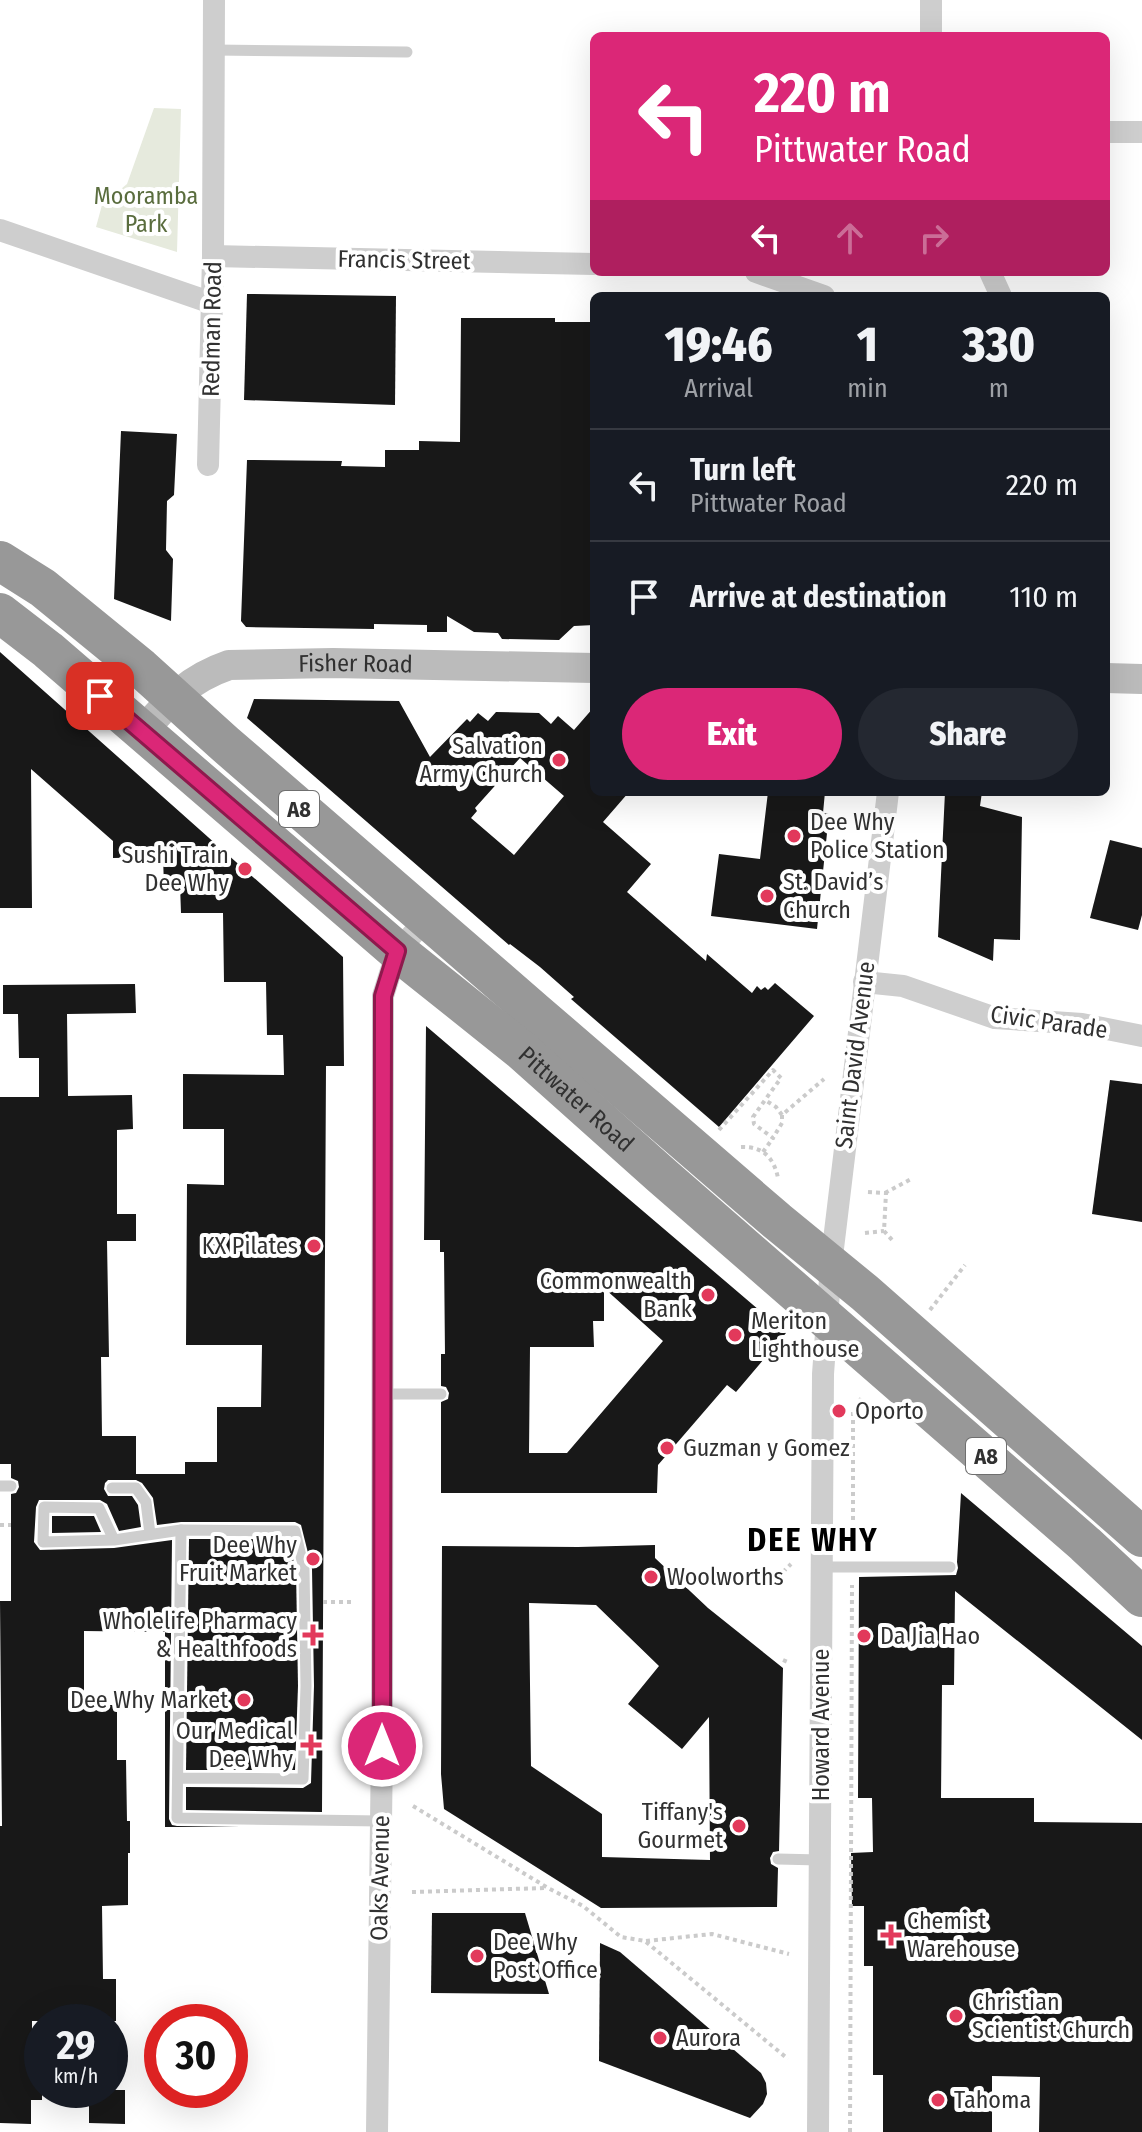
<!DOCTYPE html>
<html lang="en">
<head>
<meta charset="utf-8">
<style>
	:root { --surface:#171b24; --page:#242831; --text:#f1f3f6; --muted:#9ea1a6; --line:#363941; --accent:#db2777 }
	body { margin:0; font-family:"Fira Sans Condensed",sans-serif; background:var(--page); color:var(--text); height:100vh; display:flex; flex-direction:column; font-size:30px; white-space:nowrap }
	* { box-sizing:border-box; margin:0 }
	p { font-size:26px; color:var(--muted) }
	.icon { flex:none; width:44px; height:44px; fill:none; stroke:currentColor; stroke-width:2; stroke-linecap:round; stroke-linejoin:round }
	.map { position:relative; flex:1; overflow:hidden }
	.drawer { position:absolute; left:590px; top:292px; width:520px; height:504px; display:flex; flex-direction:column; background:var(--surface); border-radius:12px; box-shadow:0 8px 32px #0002 }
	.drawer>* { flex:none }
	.top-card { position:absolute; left:590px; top:32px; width:520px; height:244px; border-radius:12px; box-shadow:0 8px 32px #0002; background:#db2777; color:#fff; overflow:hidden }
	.speed { position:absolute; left:24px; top:2004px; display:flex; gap:16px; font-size:40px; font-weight:700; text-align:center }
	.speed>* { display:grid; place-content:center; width:104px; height:104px; border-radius:50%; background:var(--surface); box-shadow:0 8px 32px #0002; line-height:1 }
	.speed small { font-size:20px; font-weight:400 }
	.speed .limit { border:12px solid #d22; background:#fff; color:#111 }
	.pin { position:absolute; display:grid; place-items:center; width:68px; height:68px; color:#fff; margin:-34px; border-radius:16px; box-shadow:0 4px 12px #0006 }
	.me { position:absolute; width:88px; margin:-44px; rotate:0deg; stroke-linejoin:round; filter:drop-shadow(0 0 6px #0008) }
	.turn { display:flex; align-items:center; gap:28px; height:168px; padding:0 32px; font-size:36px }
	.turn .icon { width:104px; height:104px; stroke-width:2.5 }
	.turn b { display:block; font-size:56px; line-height:68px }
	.lanes { display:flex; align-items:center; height:76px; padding:0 32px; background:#0003; justify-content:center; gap:40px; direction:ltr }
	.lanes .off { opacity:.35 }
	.eta { display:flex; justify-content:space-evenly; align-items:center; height:136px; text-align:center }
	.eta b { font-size:48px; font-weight:800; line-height:56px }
	.primary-button { display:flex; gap:16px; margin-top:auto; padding:16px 32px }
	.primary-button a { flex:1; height:92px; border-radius:48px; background:var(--accent); color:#fff; font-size:32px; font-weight:800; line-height:92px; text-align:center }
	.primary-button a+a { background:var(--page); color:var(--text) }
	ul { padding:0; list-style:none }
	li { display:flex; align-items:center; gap:24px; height:112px; padding:0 32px; border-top:2px solid var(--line) }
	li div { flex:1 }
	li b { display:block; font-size:30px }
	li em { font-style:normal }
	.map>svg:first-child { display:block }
</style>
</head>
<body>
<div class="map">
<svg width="1142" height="2132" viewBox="0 0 1142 2132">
	<rect width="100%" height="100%" fill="#fff"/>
	<polygon fill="#e6eadd" points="154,108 181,109 177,252 96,227 102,205 127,184"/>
	<g fill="#181818" fill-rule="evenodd">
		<polygon points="247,294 396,296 395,405 244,400"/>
		<polygon points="461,318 555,318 555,322 594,322 594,625 574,626 559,640 502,639 498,633 474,632 447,616 447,632 427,632 427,625 374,624 374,629 246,627 241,621 247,460 342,461 341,466 385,467 385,450 419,450 419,441 460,442"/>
		<polygon points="121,431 177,434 174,495 167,501 166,550 173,559 171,621 114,599"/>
		<polygon points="0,652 343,957 344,1066 326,1066 322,1812 186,1810 186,1787 303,1788 311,1783 314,1686 312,1569 301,1525 295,1522 181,1522 157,1525 153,1498 142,1483 136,1480 108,1480 105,1483 104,1489 108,1496 132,1496 138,1505 141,1527 119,1531 107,1504 100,1500 39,1500 36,1507 34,1542 40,1550 114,1548 172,1540 169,1819 172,1825 177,1826 240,1827 165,1827 165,1632 84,1631 84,1705 117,1705 117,1760 126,1760 127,1821 130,1821 130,1853 128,1853 128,1905 102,1906 103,1979 116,1979 116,2021 32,2021 32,2065 42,2065 42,2100 31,2100 31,2124 0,2123 0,1826 2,1826 0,1601 11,1601 11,1494 16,1493 19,1487 18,1481 11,1478 11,1464 0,1464 0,1097 39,1097 39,1058 19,1058 18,1014 3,1014 3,985 135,984 136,1013 67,1014 68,1096 132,1095 133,1129 117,1130 117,1214 136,1214 136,1241 107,1241 109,1357 101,1357 102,1436 136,1436 136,1474 185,1474 185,1462 217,1462 217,1407 261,1407 262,1345 186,1345 187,1184 224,1185 224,1129 183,1129 183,1074 284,1075 283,1035 267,1035 266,982 224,982 223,913 181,913 180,885 164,886 163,857 113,858 113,841 31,769 32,908 0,908"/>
		<path d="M254 699 399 701 430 757 467 719 470 722 478 713 488 721 496 712 539 713 551 724 558 716 574 730 594 707V792H629L603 822 651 864 627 892 706 961 707 954 752 993 757 986 761 990 765 987 768 990 775 983 814 1016 719 1127 571 999 574 997 540 967 510 944 509 945 247 718ZM520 758 564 796 514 855 471 818 477 811 475 808Z"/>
		<polygon points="768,792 825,792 823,813 829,814 817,929 711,916 719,854 760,859"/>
		<polygon points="945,792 982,792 980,806 1022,817 1020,940 994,939 993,961 938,937"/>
		<polygon points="1110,840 1142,848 1142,915 1138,930 1090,918"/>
		<path d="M426 1026 786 1333 736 1392 727 1385 658 1465 657 1493H441V1402L448 1399 449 1393 446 1387 441 1386V1354H445L444 1252H440V1240H424ZM604 1288 663 1341 567 1453H529L530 1347H594L593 1321H604Z"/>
		<polygon points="1110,1080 1142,1084 1142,1222 1092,1214"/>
		<polygon points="961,1493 1142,1646 1142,1740 955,1591 954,1685 942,1685 941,1798 1034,1798 1034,1822 1142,1823 1142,2132 1039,2132 1040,2077 992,2076 992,2132 883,2132 883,2075 873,2075 873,1966 864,1966 864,1906 852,1906 851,1853 873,1852 872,1798 858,1798 859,1577 956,1575 958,1568 957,1562"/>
		<polygon points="52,1516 94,1516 101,1532 52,1533"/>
		<polygon points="189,1539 288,1539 296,1570 298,1686 295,1770 186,1770"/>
		<path d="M655 1545V1558L708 1608 783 1668 779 1851 773 1852 770 1858 771 1864 778 1868 777 1907 601 1908 444 1809 441 1774 442 1546 578 1547ZM529 1603 596 1605 659 1666 628 1704 682 1749 709 1717 710 1860 602 1857V1814L531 1766Z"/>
		<polygon points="432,1913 525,1913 549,1994 431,1993"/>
		<polygon points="600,1943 620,1952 761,2073 766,2083 767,2094 763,2104 750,2118 599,2061"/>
		<polygon points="89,2090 125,2090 125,2124 89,2123"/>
	</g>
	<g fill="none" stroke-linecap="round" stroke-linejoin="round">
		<g stroke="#cbcbcb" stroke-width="4" stroke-dasharray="4 4" stroke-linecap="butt">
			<polyline points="782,1115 776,1107 765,1100 753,1117 754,1124 773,1138 782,1123 782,1115 824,1079"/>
			<polyline points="719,1130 773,1070 781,1078 765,1100"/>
			<path d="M741 1147C763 1146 774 1158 778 1178"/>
			<polyline points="763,1152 773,1138"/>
			<polyline points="868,1192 886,1193 884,1231 893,1241"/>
			<polyline points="885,1193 913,1178"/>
			<polyline points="865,1233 884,1231"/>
			<polyline points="930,1310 965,1265"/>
			<polyline points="781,1348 791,1345"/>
			<polyline points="0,1525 11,1525"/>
			<polyline points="853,1552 853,1412 862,1397"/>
			<polyline points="783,1572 791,1564"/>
			<polyline points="323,1602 353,1602"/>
			<polyline points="783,1660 790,1663"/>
			<polyline points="413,1806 548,1888 583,1906 621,1937 645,1941 788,2059"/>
			<polyline points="412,1892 545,1888"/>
			<polyline points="646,1941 712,1934 789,1954"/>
			<polyline points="850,2132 852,1585"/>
		</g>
		<g stroke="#cecece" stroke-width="11">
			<polyline points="214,50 407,52"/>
			<polyline points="382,1394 441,1394"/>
			<polyline points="0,1486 11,1486"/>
			<polyline points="112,1488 136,1488 146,1502 150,1534"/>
			<polyline points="114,1540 99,1508 44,1507 43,1542 114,1540 181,1530"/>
			<polyline points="822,1567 950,1567"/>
			<polyline points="178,1778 303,1779 306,1686 304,1569 295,1531 181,1530 177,1818 381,1821"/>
			<polyline points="778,1859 820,1860"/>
		</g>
		<g stroke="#cecece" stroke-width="22">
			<polyline points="931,0 931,36"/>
			<polyline points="1106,132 1142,132"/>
			<polyline points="0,230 212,303"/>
			<polyline points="213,256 594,264"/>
			<polyline points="756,272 824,296"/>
			<polyline points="990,272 1001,296"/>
			<polyline points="208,465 213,256 214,0"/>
			<polyline points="864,982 903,986 995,1018 1082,1024 1142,1036"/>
			<polyline points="377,2132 382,1746 383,996 397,951 428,918"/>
			<polyline points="818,2132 823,1374 831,1265 888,792"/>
		</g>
		<g stroke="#bbb" stroke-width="30">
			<polyline points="1106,678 1142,679"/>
			<path id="s1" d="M142 732C169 701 188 679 229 665L333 663 594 668"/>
		</g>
		<g stroke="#989898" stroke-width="40">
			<polyline points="0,561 43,588 141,668 224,743 536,1013 777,1221 865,1293 1142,1537"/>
			<path id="s2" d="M0 613 48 650 397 951 521 1050 661 1175 1085 1544 1142 1597"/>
		</g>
	</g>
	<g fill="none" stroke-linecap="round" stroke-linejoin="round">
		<defs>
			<polyline id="route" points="100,696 397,951 383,996 382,1746"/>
		</defs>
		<use href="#route" stroke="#8e194d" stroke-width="20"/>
		<use href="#route" stroke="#db2777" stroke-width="14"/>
	</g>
	<g fill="#e2395b" stroke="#fff" stroke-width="3">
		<circle cx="559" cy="760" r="8"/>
		<circle cx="794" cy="836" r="8"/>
		<circle cx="245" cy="869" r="8"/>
		<circle cx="767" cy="896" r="8"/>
		<circle cx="314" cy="1246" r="8"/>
		<circle cx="708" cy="1295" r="8"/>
		<circle cx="735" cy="1335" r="8"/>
		<circle cx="839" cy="1411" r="8"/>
		<circle cx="667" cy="1448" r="8"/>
		<circle cx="313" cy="1559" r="8"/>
		<circle cx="651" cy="1577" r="8"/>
		<path d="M309 1623h8v8h8v8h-8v8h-8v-8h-8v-8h8z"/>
		<circle cx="864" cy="1636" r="8"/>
		<circle cx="244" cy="1700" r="8"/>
		<path d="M307 1733h8v8h8v8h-8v8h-8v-8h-8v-8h8z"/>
		<circle cx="739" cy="1826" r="8"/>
		<path d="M887 1923h8v8h8v8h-8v8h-8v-8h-8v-8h8z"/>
		<circle cx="477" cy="1956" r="8"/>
		<circle cx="956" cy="2016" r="8"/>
		<circle cx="660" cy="2038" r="8"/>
		<circle cx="938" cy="2100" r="8"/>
	</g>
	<g text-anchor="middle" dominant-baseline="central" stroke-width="8" stroke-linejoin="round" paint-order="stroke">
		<g fill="#fff" stroke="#6f6f6f" stroke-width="2">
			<rect x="279" y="791" width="40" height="36" rx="6"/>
			<rect x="966" y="1438" width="40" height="36" rx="6"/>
		</g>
		<g font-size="22" font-weight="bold" fill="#313131">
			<text x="299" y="809">A8</text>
			<text x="986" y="1456">A8</text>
		</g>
		<g font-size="24" fill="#5a6d3e" stroke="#fff">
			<text x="146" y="196">Mooramba<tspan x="146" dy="28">Park</tspan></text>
		</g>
		<g font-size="24" fill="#313131" stroke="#fff">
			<text transform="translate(404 260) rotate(1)">Francis Street</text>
			<text transform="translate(212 329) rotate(-89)">Redman Road</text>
			<text stroke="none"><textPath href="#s1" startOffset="238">Fisher Road</textPath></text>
			<text transform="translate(1049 1022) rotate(8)">Civic Parade</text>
			<text transform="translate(855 1055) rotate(-83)">Saint David Avenue</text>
			<text stroke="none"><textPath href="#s2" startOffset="754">Pittwater Road</textPath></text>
			<text transform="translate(821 1725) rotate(-90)">Howard Avenue</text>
			<text transform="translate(380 1878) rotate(-89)">Oaks Avenue</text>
		</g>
		<g font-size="24" fill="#313131" stroke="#fff" text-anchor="start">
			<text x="543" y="746" text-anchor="end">Salvation<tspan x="543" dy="28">Army Church</tspan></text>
			<text x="810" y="822">Dee Why<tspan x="810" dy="28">Police Station</tspan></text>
			<text x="229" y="855" text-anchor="end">Sushi Train<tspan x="229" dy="28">Dee Why</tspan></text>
			<text x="783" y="882">St. David’s<tspan x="783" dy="28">Church</tspan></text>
			<text x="298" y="1246" text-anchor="end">KX Pilates</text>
			<text x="692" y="1281" text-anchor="end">Commonwealth<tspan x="692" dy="28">Bank</tspan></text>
			<text x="751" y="1321">Meriton<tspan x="751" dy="28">Lighthouse</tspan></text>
			<text x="855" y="1411">Oporto</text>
			<text x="683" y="1448">Guzman y Gomez</text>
			<text x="297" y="1545" text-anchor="end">Dee Why<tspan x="297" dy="28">Fruit Market</tspan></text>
			<text x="667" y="1577">Woolworths</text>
			<text x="297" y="1621" text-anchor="end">Wholelife Pharmacy<tspan x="297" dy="28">&amp; Healthfoods</tspan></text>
			<text x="880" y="1636">Da Jia Hao</text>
			<text x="228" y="1700" text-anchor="end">Dee Why Market</text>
			<text x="293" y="1731" text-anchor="end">Our Medical<tspan x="293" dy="28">Dee Why</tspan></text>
			<text x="723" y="1812" text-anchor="end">Tiffany's<tspan x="723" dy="28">Gourmet</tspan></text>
			<text x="907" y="1921">Chemist<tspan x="907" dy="28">Warehouse</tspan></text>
			<text x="493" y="1942">Dee Why<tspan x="493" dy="28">Post Office</tspan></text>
			<text x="972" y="2002">Christian<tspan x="972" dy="28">Scientist Church</tspan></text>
			<text x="676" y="2038">Aurora</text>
			<text x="954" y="2100">Tahoma</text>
		</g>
		<g font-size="32" font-weight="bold" letter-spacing="2" fill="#000" stroke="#fff">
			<text x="813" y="1540">DEE WHY</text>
		</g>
	</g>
</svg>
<div class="speed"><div>29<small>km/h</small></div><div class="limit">30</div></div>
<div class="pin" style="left:100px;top:696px;background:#d93025"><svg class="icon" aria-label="arrive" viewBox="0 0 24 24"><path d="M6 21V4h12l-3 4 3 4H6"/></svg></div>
<svg class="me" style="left:382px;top:1746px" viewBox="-20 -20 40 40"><circle r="17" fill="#db2777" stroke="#fff" stroke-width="3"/><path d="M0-11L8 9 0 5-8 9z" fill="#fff"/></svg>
<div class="top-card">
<div class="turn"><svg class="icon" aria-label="left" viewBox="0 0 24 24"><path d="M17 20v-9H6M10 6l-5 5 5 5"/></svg><div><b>220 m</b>Pittwater Road</div></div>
<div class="lanes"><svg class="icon" aria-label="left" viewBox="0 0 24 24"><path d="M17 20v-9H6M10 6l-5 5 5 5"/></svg><svg class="icon off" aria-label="ahead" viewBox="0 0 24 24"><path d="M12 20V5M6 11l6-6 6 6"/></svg><svg class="icon off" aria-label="right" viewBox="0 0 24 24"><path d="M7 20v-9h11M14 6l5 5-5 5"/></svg></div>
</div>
<section class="drawer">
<div class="eta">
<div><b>19:46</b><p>Arrival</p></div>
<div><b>1</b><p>min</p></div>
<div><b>330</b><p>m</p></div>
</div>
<ul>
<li><svg class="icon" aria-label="left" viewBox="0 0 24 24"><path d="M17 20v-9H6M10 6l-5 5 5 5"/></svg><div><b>Turn left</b><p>Pittwater Road</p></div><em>220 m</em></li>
<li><svg class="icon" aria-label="arrive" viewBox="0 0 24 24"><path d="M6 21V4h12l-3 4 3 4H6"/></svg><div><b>Arrive at destination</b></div><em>110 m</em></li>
</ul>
<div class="primary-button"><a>Exit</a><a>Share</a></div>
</section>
</div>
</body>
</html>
